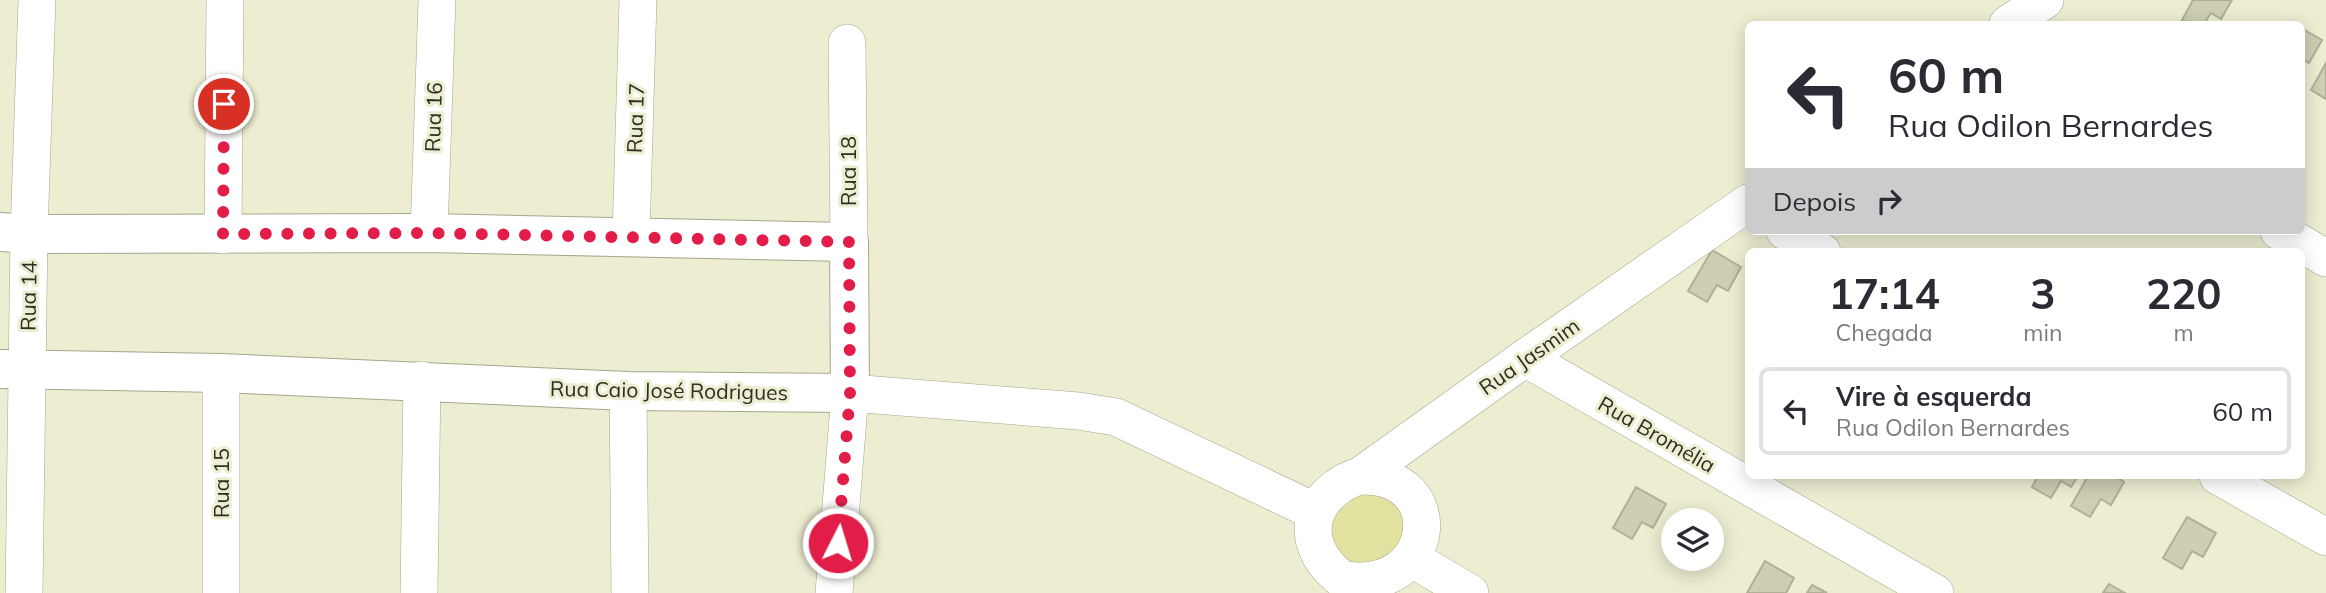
<!DOCTYPE html>
<html lang="pt">
<head>
<meta charset="utf-8">
<style>
	:root { --surface:#fff; --page:#f7f7f7; --text:#2b2b33; --muted:#7c7c81; --line:#e1e1e2 }
	body { margin:0; font-family:Mulish,sans-serif; background:var(--page); color:var(--text); height:100vh; display:flex; flex-direction:column; font-size:26px; white-space:nowrap }
	* { box-sizing:border-box; margin:0 }
	p { font-size:23px; color:var(--muted) }
	.icon { flex:none; width:38px; height:38px; fill:none; stroke:currentColor; stroke-width:2; stroke-linecap:round; stroke-linejoin:round }
	.map { position:relative; flex:1; overflow:hidden }
	.sheet { position:absolute; left:1745px; top:248px; width:560px; height:231px; display:flex; flex-direction:column; background:var(--surface); border-radius:10px; box-shadow:0 4px 18px #0003 }
	.sheet>* { flex:none }
	.hud { position:absolute; left:1745px; top:21px; width:560px; height:214px; border-radius:10px; box-shadow:0 4px 18px #0003; background:#fff; color:var(--text); overflow:hidden }
	.tools { position:absolute; left:1661px; top:508px; display:grid; gap:14px }
	.tools a { display:grid; place-items:center; width:63px; height:63px; border-radius:50%; background:var(--surface); box-shadow:0 4px 18px #0003; font-size:35px }
	.pin { position:absolute; display:grid; place-items:center; width:60px; height:60px; color:#fff; margin:-30px; border:4px solid #fff; border-radius:50%; box-shadow:0 2px 7px #0007 }
	.me { position:absolute; width:77px; margin:-38px; rotate:5deg; stroke-linejoin:round; filter:drop-shadow(0 0 5px #0008) }
	.turn { display:flex; align-items:center; gap:24px; height:147px; padding:0 28px; font-size:32px }
	.turn .icon { width:91px; height:91px; stroke-width:2.5 }
	.turn b { display:block; font-size:49px; line-height:60px }
	.then { display:flex; align-items:center; height:66px; padding:0 28px; background:#0003; gap:14px; font-size:26px }
	.eta { display:flex; justify-content:space-evenly; align-items:center; height:119px; text-align:center }
	.eta b { font-size:42px; font-weight:700; line-height:49px }
	ul { padding:0; list-style:none }
	li { display:flex; align-items:center; gap:21px; height:88px; margin:0 14px 10px; padding:0 14px; border:4px solid var(--line); border-radius:10px }
	li div { flex:1 }
	li b { display:block; font-size:26px }
	li em { font-style:normal }
	.map>svg:first-child { display:block }
</style>
</head>
<body>
<div class="map">
<svg width="2326" height="593" viewBox="0 0 2326 593">
	<rect width="100%" height="100%" fill="#ededd2"/>
	<polygon fill="#e2e2a1" points="1372,489 1404,508 1403,553 1351,569 1326,537 1341,498"/>
	<g fill="#cdceb3" stroke="#afb096" stroke-width="2">
		<polygon points="2193,0 2232,0 2221,19 2211,13 2204,24 2190,24 2182,20"/>
		<polygon points="2301,28 2322,40 2309,63 2301,59"/>
		<polygon points="2326,63 2326,99 2311,90"/>
		<polygon points="1712,250 1741,267 1728,291 1717,285 1707,302 1688,291"/>
		<polygon points="2038,476 2078,476 2071,487 2061,481 2051,498 2032,487"/>
		<polygon points="2088,476 2115,476 2124,482 2111,505 2101,499 2090,517 2071,506"/>
		<polygon points="1636,487 1666,504 1653,528 1642,522 1632,539 1613,528"/>
		<polygon points="2187,517 2216,533 2203,557 2192,551 2182,569 2163,558"/>
		<polygon points="1765,561 1794,578 1786,593 1747,593"/>
		<polygon points="2109,584 2125,593 2103,593"/>
		<polygon points="1812,585 1827,593 1807,593"/>
	</g>
	<g fill="none" stroke-linecap="round" stroke-linejoin="round">
		<defs>
			<g id="street">
				<polyline points="2008,24 2045,0"/>
				<polyline points="847,43 849,242"/>
				<polyline points="1785,231 1822,252"/>
				<polyline points="2279,231 2326,258"/>
				<polyline points="429,233 437,0"/>
				<polyline points="223,235 225,0"/>
				<polyline points="631,236 638,0"/>
				<polyline points="1525,358 1935,593"/>
				<polyline points="628,391 630,593"/>
				<polyline points="2218,476 2326,537"/>
				<polyline points="1414,560 1470,593"/>
				<path d="M1346 580C1437 593 1451 473 1360 476"/>
				<polyline points="24,593 29,234 37,0"/>
				<polyline points="221,593 221,373"/>
				<polyline points="419,593 422,380"/>
				<polyline points="834,593 850,393 1078,411 1116,417 1316,512"/>
				<path d="M1353 593C1345 578 1333 575 1324 561 1298 525 1322 487 1360 476L1525 358 1748 203"/>
			</g>
			<polyline id="secondary" points="0,232 29,234 429,233 849,242 850,393 628,391 221,373 0,369"/>
		</defs>
		<use href="#street" stroke="#a6a68c" stroke-width="38"/>
		<use href="#secondary" stroke="#a6a68c" stroke-width="40"/>
		<use href="#street" stroke="#fff" stroke-width="37"/>
		<use href="#secondary" stroke="#fff" stroke-width="38"/>
	</g>
	<g fill="none" stroke-linecap="round" stroke-linejoin="round">
		<polyline stroke="#e11d48" stroke-width="12" stroke-dasharray="0 21.6" points="224,104 223,234 429,233 849,242 850,393 838,543"/>
	</g>
	<g text-anchor="middle" dominant-baseline="central" stroke-width="6" stroke-linejoin="round" paint-order="stroke">
		<g font-size="21" fill="#2e2e23" stroke="#ededd2">
			<text transform="translate(433 117) rotate(-88)">Rua 16</text>
			<text transform="translate(635 118) rotate(-88)">Rua 17</text>
			<text transform="translate(848 171) rotate(-90)">Rua 18</text>
			<text transform="translate(28 296) rotate(-89)">Rua 14</text>
			<text transform="translate(1529 356) rotate(-35)">Rua Jasmim</text>
			<text transform="translate(669 390) rotate(1)">Rua Caio José Rodrigues</text>
			<text transform="translate(1657 434) rotate(30)">Rua Bromélia</text>
			<text transform="translate(221 483) rotate(-90)">Rua 15</text>
		</g>
	</g>
</svg>
<div class="tools">
<a><svg class="icon" aria-label="layers" viewBox="0 0 24 24"><path d="M12 4l9 5-9 5-9-5zM3 14l9 5 9-5"/></svg></a>
</div>
<div class="pin" style="left:224px;top:104px;background:#d93025"><svg class="icon" aria-label="arrive" viewBox="0 0 24 24"><path d="M6 21V4h12l-3 4 3 4H6"/></svg></div>
<svg class="me" style="left:838px;top:543px" viewBox="-20 -20 40 40"><circle r="17" fill="#e11d48" stroke="#fff" stroke-width="3"/><path d="M0-11L8 9 0 5-8 9z" fill="#fff"/></svg>
<div class="hud">
<div class="turn"><svg class="icon" aria-label="left" viewBox="0 0 24 24"><path d="M17 20v-9H6M10 6l-5 5 5 5"/></svg><div><b>60 m</b>Rua Odilon Bernardes</div></div>
<div class="then">Depois<svg class="icon" aria-label="right" viewBox="0 0 24 24"><path d="M7 20v-9h11M14 6l5 5-5 5"/></svg></div>
</div>
<section class="sheet">
<div class="eta">
<div><b>17:14</b><p>Chegada</p></div>
<div><b>3</b><p>min</p></div>
<div><b>220</b><p>m</p></div>
</div>
<ul>
<li><svg class="icon" aria-label="left" viewBox="0 0 24 24"><path d="M17 20v-9H6M10 6l-5 5 5 5"/></svg><div><b>Vire à esquerda</b><p>Rua Odilon Bernardes</p></div><em>60 m</em></li>
</ul>
</section>
</div>
</body>
</html>
